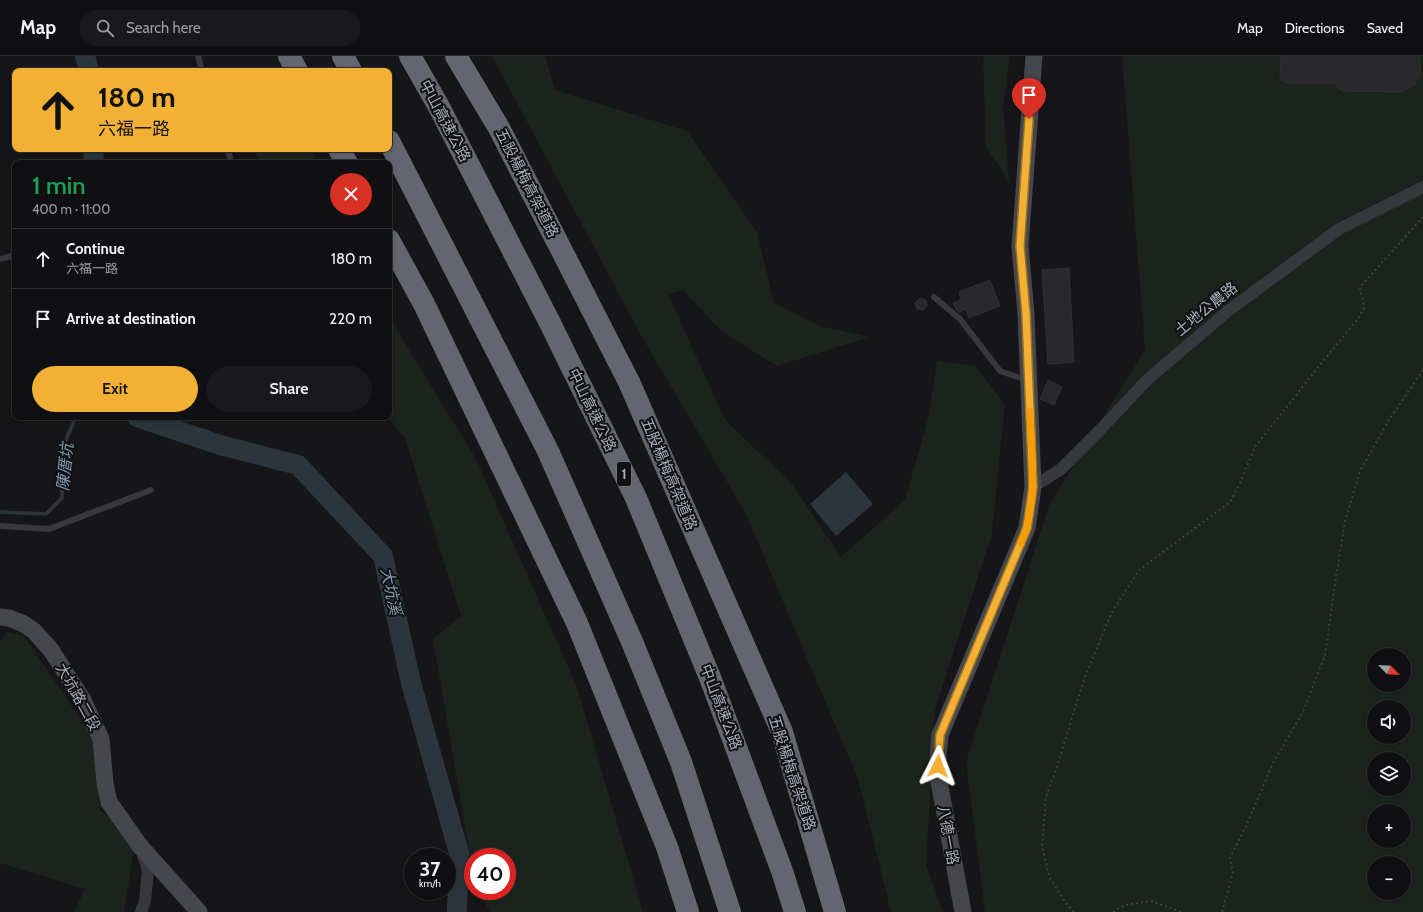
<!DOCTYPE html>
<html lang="en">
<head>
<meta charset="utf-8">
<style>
	:root { --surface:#101012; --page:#19191b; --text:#f1f3f6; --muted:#9c9d9f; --line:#303032; --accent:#f2b134 }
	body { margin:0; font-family:Cabin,"Noto Sans TC",sans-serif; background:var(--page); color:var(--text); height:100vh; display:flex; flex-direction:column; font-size:15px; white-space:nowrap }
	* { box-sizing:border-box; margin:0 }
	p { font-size:13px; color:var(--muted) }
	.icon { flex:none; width:22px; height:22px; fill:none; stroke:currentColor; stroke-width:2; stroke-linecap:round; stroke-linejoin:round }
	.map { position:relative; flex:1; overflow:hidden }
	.sheet { position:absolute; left:12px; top:104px; width:380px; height:260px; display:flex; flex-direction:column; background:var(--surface); border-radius:8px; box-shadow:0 2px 6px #0003,0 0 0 1px var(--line) }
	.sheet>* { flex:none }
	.hud { position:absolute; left:12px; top:12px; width:380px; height:84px; border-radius:8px; box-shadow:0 2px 6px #0003,0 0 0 1px var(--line); background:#f2b134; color:#111; overflow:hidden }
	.needle { width:26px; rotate:115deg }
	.fabs { position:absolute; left:1367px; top:592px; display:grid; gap:8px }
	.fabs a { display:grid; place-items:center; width:44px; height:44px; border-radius:50%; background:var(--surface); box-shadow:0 2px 6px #0003,0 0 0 1px var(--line); font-size:20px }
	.speed { position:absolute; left:404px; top:792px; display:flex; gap:8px; font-size:20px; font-weight:700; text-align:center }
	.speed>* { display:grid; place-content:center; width:52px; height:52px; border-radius:50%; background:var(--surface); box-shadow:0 2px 6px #0003,0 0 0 1px var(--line); line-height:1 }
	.speed small { font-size:10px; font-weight:400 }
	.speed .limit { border:6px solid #d22; background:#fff; color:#111 }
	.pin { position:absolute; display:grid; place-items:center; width:34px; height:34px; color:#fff; margin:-41px -17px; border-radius:50% 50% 50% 0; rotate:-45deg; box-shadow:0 0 4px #0007 }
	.pin .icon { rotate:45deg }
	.me { position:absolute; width:44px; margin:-22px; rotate:3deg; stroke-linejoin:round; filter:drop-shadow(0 0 3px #0008) }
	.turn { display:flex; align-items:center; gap:14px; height:84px; padding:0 20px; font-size:18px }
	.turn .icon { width:52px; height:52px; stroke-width:2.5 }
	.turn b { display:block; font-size:28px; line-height:34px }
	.round { display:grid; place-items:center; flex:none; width:42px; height:42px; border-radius:21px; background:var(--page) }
	.overview { display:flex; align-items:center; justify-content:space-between; height:68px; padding:0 20px }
	h1 { font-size:24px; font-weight:600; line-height:30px; color:#1e9e55 }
	.action { display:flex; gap:8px; margin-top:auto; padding:8px 20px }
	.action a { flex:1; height:46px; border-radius:24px; background:var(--accent); color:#111; font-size:16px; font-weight:600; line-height:46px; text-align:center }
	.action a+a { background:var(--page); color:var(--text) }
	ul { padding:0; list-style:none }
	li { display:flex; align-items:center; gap:12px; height:60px; padding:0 20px; border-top:1px solid var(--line) }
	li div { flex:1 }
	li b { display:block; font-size:15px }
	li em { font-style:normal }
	header { display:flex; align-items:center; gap:24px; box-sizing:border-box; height:56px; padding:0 20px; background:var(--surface); border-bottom:1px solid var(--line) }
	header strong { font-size:19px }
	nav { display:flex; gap:22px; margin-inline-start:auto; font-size:14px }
	.search { width:280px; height:36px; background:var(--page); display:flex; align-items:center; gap:10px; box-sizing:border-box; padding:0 14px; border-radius:22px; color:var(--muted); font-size:15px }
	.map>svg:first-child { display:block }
</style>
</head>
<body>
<header>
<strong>Map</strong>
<div class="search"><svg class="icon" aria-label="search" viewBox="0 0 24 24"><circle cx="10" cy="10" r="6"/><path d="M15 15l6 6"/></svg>Search here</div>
<nav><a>Map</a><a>Directions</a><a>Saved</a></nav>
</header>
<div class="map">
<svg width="1423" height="856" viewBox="0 0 1423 856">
	<rect width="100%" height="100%" fill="#161618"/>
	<g fill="#1c231d" fill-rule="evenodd">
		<polygon points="492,0 545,0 555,34 687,75 757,176 774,247 820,270 869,281 777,310 721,275 683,234 668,238 725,364 792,428 841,501 905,444 928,363 937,305 976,310 1005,349 992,478 935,653 926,809 943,856 891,856 858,723 746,458 642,281"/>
		<polygon points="983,0 1010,0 1003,50 1009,125 986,91"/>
		<path d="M1122 0H1423V856H985L966 706 1050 447 1145 294ZM1374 599H1404V629H1374ZM1374 651H1404V681H1374ZM1374 703H1404V733H1374ZM1374 755H1404V785H1374ZM1374 807H1404V837H1374Z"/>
		<polygon points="254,93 311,93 318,107 260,107"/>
		<polygon points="389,257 398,276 476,403 577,631 643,856 490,856 478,835 507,835 507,801 473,801 473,818 433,583 461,560 405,382 387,361 389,361"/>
		<polygon points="6,576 24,580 98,689 100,754 127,776 135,787 124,856 74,856 85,833 0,807 0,586"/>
	</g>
	<polygon fill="#2c353c" points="846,416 873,448 836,480 810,448"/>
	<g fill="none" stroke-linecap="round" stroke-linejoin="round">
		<polyline stroke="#2c353c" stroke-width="3.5" points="0,456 46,458 62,442 63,390 76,361"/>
		<g stroke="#2c353c" stroke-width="20">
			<polyline points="85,0 89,15"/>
			<polyline points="93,107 94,93"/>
			<polyline points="137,361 220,389 298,409 383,500 411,627 459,797 457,856"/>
		</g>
	</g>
	<g fill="#29292c" stroke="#303034">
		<polygon points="1281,0 1418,0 1420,4 1420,18 1414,29 1401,36 1344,35 1338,32 1336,27 1286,27 1282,25 1280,20"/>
		<polygon points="1069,212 1074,306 1048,308 1042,214"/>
		<polygon points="990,224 1000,250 969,262 966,254 959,256 956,253 953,247 961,244 959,236"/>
		<polygon points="920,242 926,244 927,250 923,254 917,253 915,247"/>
		<polygon points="1048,324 1062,331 1054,349 1040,343"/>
	</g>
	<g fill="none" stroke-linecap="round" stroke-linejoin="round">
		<g stroke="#3d3f44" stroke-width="2" stroke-dasharray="2 3" stroke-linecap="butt">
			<polyline points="1074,856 1065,846 1049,820 1042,789 1046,741 1057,711 1084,623 1112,556 1139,514 1230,446 1240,427 1255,391 1323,305 1358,263 1364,252 1360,231 1423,161"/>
			<polyline points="1113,856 1125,849 1152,845 1181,856"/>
			<polyline points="1222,856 1233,817 1230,802 1247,768 1273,707 1303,656 1325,599 1335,528 1345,465 1360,415 1389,364 1423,314"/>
		</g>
		<g stroke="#37383d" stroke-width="6">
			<polyline points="198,0 202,15"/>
			<polyline points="228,93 231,107"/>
			<polyline points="0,203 15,199"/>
			<polyline points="934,241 960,263 1000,315 1027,324"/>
			<polyline points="0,470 49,473 151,434"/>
		</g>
		<g stroke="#37383d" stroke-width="12">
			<polyline points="1033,431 1061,413 1101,373 1148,323 1228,255 1339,173 1423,131"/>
			<polyline points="141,856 145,845 148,815 142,795"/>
		</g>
		<g stroke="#45474d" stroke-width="17">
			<polyline points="0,561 9,562 24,568 34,575 51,594 83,644 101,683 105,727 109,746 140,790 199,856"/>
			<polyline points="963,856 938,720 938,701 940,679 1027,472 1033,431 1026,258 1020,190 1034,0"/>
		</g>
		<g stroke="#63666e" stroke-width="22">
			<polyline points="289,0 297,15"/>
			<polyline points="343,0 351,15"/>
			<polyline points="410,0 438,49 549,265 636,442 711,624 782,815 795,856"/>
			<polyline points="456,0 499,72 629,326 782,676 835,856"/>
			<polyline points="389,85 548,395 633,588 681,706 730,856"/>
			<polyline points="339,93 347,107"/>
			<polyline points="389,184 424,248 577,567 667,791 688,856"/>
		</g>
	</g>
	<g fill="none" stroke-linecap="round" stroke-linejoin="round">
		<defs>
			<polyline id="route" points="938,710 940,679 1027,472 1033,431 1026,258 1020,190 1029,63"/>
		</defs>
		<use href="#route" stroke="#9d7322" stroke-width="10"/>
		<use href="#route" stroke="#f2b134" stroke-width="7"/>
		<path stroke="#f59e0b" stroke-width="7" d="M1021 487C1039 445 1031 399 1030 355"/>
	</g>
	<g text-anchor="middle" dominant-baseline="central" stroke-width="4" stroke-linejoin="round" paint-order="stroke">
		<rect fill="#111113" stroke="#7b7e86" stroke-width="1" x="617" y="406" width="14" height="24" rx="3"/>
		<g font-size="14" font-weight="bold" fill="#a8adb8">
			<text x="624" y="418">1</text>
		</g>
		<g font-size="15" fill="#a8adb8" stroke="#111113">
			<text transform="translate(445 65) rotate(62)">中山高速公路</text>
			<text transform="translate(527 127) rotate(63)">五股楊梅高架道路</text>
			<text transform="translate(1206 253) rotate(-39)">土地公農路</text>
			<text transform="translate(592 354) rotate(64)">中山高速公路</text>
			<text transform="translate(669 418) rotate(67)">五股楊梅高架道路</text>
			<text transform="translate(78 641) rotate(61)">大坑路二段</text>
			<text transform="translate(721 651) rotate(69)">中山高速公路</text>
			<text transform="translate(792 717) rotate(72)">五股楊梅高架道路</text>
			<text transform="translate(948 779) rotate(80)">八德一路</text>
		</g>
		<g font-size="16" font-style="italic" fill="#7f9bb3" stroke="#111113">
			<text transform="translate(65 411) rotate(-84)">陳厝坑</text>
			<text transform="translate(391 535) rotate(78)">大坑溪</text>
		</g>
	</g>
</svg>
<div class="fabs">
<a><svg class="needle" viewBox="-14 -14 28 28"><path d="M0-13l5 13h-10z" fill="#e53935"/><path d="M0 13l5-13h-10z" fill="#9c9d9f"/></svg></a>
<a><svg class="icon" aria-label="sound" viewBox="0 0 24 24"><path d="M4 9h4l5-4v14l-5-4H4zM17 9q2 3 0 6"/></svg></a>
<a><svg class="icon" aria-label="layers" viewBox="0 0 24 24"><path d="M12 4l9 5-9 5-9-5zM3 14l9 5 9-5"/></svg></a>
<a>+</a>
<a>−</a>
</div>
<div class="speed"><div>37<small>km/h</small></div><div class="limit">40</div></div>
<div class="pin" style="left:1029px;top:63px;background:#d93025"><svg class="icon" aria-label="arrive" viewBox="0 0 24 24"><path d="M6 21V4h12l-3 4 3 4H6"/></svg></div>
<svg class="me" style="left:938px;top:710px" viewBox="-20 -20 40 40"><path d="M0-17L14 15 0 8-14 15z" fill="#f2b134" stroke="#fff" stroke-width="4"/></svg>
<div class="hud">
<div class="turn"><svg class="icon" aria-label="ahead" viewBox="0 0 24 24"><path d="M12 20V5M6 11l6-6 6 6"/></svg><div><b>180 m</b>六福一路</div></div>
</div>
<section class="sheet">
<div class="overview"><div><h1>1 min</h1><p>400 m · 11:00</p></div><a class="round" style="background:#d93025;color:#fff"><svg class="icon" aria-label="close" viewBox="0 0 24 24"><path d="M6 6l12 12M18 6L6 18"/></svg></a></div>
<ul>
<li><svg class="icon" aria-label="ahead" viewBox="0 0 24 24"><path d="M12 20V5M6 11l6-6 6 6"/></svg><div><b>Continue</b><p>六福一路</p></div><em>180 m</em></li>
<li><svg class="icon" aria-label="arrive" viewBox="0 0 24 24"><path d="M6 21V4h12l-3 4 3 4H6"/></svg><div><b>Arrive at destination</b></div><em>220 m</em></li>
</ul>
<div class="action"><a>Exit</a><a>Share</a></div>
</section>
</div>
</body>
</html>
